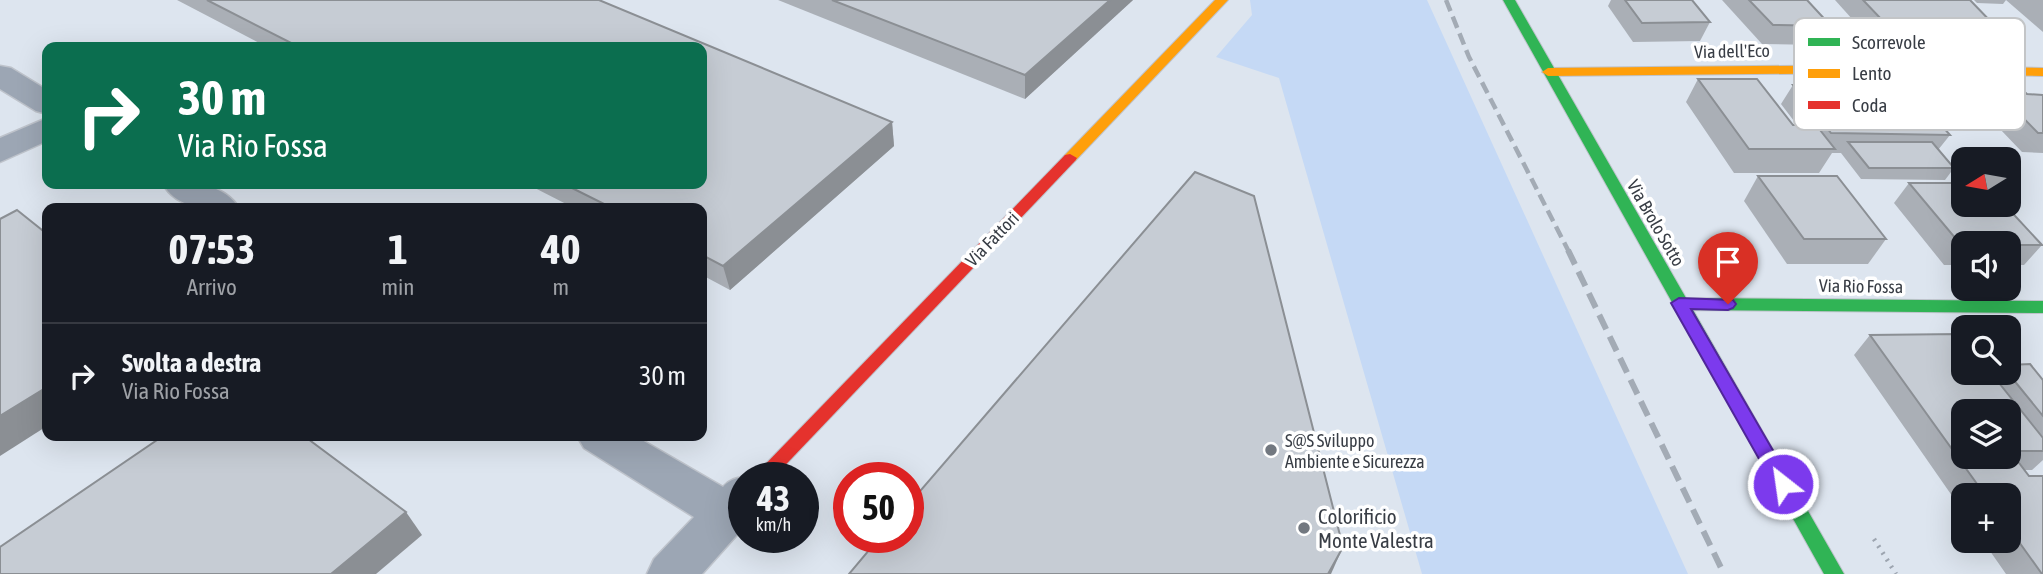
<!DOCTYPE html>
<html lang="it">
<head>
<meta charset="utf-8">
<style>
	:root { --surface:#171b24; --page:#20242c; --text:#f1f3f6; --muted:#9ea1a6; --line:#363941 }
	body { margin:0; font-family:"Asap Condensed",sans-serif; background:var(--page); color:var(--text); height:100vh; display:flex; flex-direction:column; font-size:26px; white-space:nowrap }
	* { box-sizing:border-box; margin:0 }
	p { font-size:23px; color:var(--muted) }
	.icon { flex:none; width:38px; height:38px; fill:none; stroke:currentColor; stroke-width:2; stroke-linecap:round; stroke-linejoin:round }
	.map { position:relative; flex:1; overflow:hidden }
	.drawer { position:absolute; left:42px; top:203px; width:665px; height:238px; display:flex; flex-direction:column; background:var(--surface); border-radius:14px; box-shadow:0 7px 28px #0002 }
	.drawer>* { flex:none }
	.banner { position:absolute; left:42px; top:42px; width:665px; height:147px; border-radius:14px; box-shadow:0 7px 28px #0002; background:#0b6e4f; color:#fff; overflow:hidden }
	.needle { width:46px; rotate:259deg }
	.fabs { position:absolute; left:1951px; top:147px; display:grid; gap:14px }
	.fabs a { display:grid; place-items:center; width:70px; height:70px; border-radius:14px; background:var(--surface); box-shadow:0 7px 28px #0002; font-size:35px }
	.speed { position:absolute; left:728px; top:462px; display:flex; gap:14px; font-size:35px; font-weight:700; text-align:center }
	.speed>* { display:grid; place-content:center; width:91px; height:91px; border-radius:50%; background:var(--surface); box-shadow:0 7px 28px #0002; line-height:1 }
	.speed small { font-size:18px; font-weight:400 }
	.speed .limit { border:10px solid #d22; background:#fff; color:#111 }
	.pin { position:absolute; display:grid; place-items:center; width:60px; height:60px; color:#fff; margin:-72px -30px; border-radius:50% 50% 50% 0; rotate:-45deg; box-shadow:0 0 7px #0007 }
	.pin .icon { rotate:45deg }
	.me { position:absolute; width:77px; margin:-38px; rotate:330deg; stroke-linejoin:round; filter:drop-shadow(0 0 5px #0008) }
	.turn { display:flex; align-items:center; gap:24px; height:147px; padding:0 21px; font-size:32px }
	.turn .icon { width:91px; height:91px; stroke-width:2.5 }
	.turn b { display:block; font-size:49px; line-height:60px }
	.eta { display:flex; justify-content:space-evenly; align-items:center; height:119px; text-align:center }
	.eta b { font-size:42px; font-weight:700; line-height:49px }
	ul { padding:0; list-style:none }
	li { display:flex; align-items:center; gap:21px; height:105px; padding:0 21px; border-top:2px solid var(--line) }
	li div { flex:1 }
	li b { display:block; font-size:26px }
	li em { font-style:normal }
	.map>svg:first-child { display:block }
</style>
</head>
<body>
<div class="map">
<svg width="2043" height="574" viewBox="0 0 2043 574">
	<rect width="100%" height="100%" fill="#dde5ef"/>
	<polygon fill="#c5d9f5" points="1250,0 1427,0 1688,574 1422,574 1279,78 1216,57 1252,15"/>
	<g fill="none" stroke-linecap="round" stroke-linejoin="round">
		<defs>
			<g id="street">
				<polygon points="0,66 11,68 47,90 47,114 36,111 0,89"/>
				<polygon points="47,118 47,141 0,162 0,138"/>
				<path d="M163 184C191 184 222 181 239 208 212 209 178 211 163 184Z"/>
				<path d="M577 436H635L723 487C728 481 738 476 746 478H744V527L702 574H647L654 559 694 517 584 448Z"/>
			</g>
			<polygon id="fast" points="1503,0 1515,0 1686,298 2043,301 2043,313 1693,310 1844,574 1824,574"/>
			<g id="slow">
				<polygon points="1215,0 1228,0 1075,161 1065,161 1063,158 1065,155"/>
				<polygon points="1873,65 2043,68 2043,76 1873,73 1548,76 1542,72 1548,68"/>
			</g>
			<polygon id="jam" points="1070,154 1077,158 1075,161 773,478 752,478 1065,155"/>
		</defs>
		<use href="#street" stroke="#bec3cb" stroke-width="3"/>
		<use href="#fast" stroke="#bec3cb" stroke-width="2"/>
		<use href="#slow" stroke="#bec3cb" stroke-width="2"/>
		<use href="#jam" stroke="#bec3cb" stroke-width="2"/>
		<polyline stroke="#9da5b0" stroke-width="4.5" stroke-dasharray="2 6" stroke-linecap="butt" points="1874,539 1896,574"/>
		<use href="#street" fill="#9ca6b4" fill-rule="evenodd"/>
		<use href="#fast" fill="#30b455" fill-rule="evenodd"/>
		<use href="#slow" fill="#ff9f0a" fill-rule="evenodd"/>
		<use href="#jam" fill="#e5322d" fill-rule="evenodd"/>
		<polyline stroke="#a3abb5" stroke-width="4.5" stroke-dasharray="12 6" stroke-linecap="butt" points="1446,0 1469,57 1569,252"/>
		<polyline stroke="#a3abb5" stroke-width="6" stroke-dasharray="16 8" stroke-linecap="butt" points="1568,250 1724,574"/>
	</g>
	<g fill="#aaafb6">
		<polygon points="177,0 599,0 892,122 894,146 730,290 702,275 702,208 574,208 527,184 702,184 702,47 267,47"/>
		<polygon points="778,0 1133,0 1025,99"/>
		<polygon points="1611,0 1692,0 1710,22 1700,41 1633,42 1608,6"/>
		<polygon points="1722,0 1807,0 1831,26 1819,45 1762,44"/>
		<polygon points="1835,0 1970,0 1995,26 1982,45 1871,40"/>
		<polygon points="1974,0 2006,0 2003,4 1977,3"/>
		<polygon points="2006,0 2043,0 2043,32"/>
		<polygon points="1698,79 1793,125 1797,125 1781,104 1793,85 1950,135 1938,150 1954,168 1945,180 1861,179 1841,153 1832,153 1819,173 1734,173 1686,102"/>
		<polygon points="1992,86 2027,94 2043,95 2043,153 2022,152 1977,105"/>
		<polygon points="1758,176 1886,239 1868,264 1787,264 1744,201"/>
		<polygon points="1909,183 2042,245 2024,265 2009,265 2009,243 1964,243 1964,265 1944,265 1894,203"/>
		<polygon points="1870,335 1992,374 1993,373 2009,373 2043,380 2043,460 2032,470 2024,470 2043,574 2006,574 1983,541 2009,541 2009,495 1964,495 1964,513 1854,355"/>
	</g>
	<g fill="#8b8f94">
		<polygon points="1110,0 1133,0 1025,99 1025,75"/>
		<polygon points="892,122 894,146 730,290 723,266"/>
		<polygon points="47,387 47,426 0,456 0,416"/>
		<polygon points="406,512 422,535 376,574 331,574"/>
		<polygon points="1343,547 1331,574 1328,574"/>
	</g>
	<g fill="#c6ccd4" stroke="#8b8f94" stroke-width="2" fill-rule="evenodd">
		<polygon points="207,0 599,0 892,122 723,266 702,255 702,208 612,208 564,184 702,184 702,47 299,47"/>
		<polygon points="832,0 1110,0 1025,75"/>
		<polygon points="1625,0 1692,0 1710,22 1642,23"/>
		<polygon points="1749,0 1807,0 1831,26 1773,25"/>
		<polygon points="1863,0 1970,0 1995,26 1883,21"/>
		<polygon points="1698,79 1757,79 1793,125 1816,125 1835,149 1749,149"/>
		<polygon points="1793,85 1907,86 1950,135 1831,133"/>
		<polygon points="1992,86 2019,87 2027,94 2043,95 2043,133 2038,133"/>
		<polygon points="1848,142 1932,142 1954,168 1869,168"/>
		<polygon points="1195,172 1254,196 1343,547 1328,574 849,574 880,537 908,537 908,505"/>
		<polygon points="1758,176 1837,176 1886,239 1804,239"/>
		<polygon points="1909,183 1964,183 1964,205 2005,205 2042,245 2009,245 2009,243 1964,243 1964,245 1961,245"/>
		<polygon points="17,210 47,234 47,387 0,416 0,219"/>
		<path d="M1960 334 1964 339V373H1991L2043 438V451H2010L2029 476H2043V574H2042L2009 528V495H1985L1870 335ZM1964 411H2009V457H1964Z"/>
		<polygon points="2030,364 2043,380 2043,416 2008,373 2009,373 2009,365"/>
		<polygon points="163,436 304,436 406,512 331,574 0,574 0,547"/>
	</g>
	<polygon fill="#7c3aed" stroke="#51269a" stroke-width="2" points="1679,298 1733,300 1736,304 1733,308 1728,310 1691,309 1789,478 1792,484 1789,489 1783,492 1776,489 1671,303"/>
	<g fill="#727880" stroke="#fff" stroke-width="2.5">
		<circle cx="1271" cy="450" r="7"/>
		<circle cx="1304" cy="528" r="7"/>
	</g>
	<g text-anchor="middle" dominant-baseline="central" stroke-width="7" stroke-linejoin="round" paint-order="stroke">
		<g font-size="18" fill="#383d45" stroke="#fff">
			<text transform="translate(1732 51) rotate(-1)">Via dell'Eco</text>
			<text transform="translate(1656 223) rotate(60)">Via Brolo Sotto</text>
			<text transform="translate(992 239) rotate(-46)">Via Fattori</text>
			<text transform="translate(1861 286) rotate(1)">Via Rio Fossa</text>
		</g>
		<g font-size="18" fill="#383d45" stroke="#fff" text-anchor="start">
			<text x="1285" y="440">S@S Sviluppo<tspan x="1285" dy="21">Ambiente e Sicurezza</tspan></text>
		</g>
		<g font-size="21" fill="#383d45" stroke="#fff" text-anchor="start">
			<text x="1318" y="516">Colorificio<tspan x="1318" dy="24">Monte Valestra</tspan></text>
		</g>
	</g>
	<rect x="1794" y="18" width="231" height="112" rx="10" fill="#fff" stroke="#c3c5c7" stroke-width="2"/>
	<rect x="1808" y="38" width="32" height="8" fill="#30b455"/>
	<rect x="1808" y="69" width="32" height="9" fill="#ff9f0a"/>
	<rect x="1808" y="101" width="32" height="8" fill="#e5322d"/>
	<g font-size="19" fill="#383d45">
		<text x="1852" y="49">Scorrevole</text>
		<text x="1852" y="80">Lento</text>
		<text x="1852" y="112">Coda</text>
	</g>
</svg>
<div class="fabs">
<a><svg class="needle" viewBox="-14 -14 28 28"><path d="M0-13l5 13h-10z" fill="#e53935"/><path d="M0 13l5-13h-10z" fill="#9ea1a6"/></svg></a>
<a><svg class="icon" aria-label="sound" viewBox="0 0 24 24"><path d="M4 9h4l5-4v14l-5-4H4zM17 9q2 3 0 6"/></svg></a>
<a><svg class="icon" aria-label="search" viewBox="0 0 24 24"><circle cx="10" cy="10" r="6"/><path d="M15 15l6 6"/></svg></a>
<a><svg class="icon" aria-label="layers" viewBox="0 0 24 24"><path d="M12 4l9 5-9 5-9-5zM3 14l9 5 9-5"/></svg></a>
<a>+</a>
</div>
<div class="speed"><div>43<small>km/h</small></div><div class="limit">50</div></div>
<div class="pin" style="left:1728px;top:304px;background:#d93025"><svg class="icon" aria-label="arrive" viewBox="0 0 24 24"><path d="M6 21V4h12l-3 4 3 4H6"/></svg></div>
<svg class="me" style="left:1783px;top:484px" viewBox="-20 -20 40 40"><circle r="17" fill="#7c3aed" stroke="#fff" stroke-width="3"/><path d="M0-11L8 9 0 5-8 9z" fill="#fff"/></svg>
<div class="banner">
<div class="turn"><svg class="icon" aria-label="right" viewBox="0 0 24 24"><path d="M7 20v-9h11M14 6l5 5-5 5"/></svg><div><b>30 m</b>Via Rio Fossa</div></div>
</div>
<section class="drawer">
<div class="eta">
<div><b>07:53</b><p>Arrivo</p></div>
<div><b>1</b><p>min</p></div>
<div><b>40</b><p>m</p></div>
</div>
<ul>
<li><svg class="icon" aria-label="right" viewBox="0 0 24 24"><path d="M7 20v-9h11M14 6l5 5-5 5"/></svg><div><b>Svolta a destra</b><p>Via Rio Fossa</p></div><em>30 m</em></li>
</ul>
</section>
</div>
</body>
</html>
